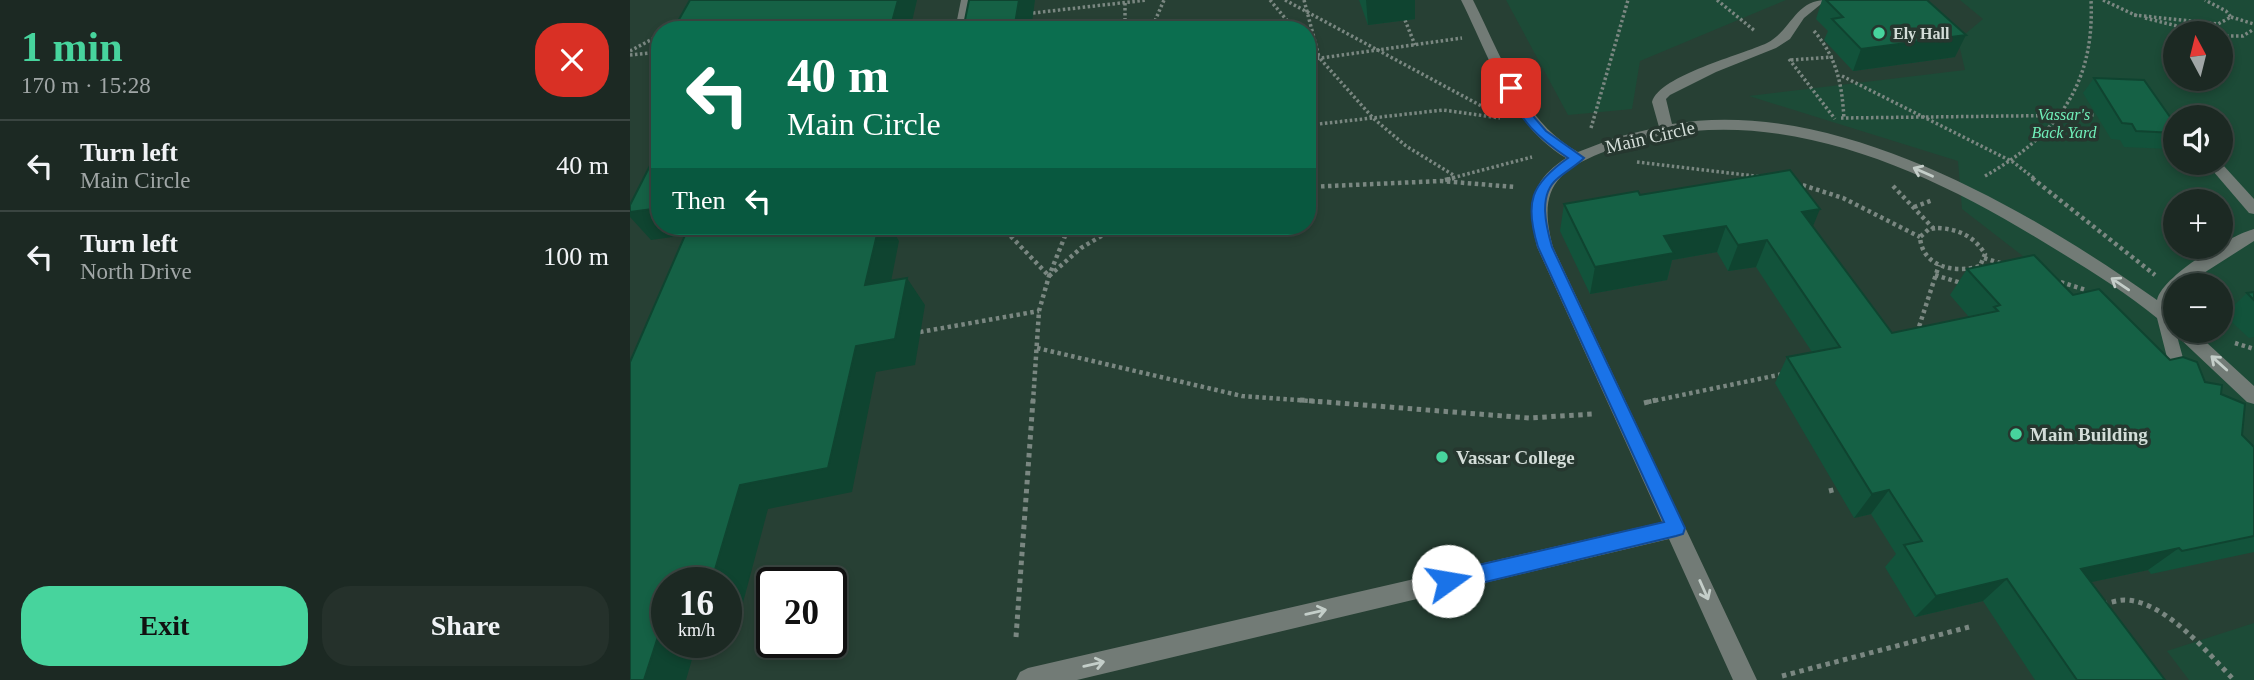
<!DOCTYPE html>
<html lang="en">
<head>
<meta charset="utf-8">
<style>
	:root { --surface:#1c2923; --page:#25312b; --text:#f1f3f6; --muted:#a0a6a6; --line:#3a4541; --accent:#47d49d }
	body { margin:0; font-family:"Times New Roman",serif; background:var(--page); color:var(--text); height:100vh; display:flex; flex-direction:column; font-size:26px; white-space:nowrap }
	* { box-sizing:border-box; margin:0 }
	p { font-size:23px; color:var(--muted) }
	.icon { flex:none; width:38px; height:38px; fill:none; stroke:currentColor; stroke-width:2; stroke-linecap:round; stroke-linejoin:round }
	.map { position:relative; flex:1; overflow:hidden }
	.side { display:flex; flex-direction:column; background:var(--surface); width:630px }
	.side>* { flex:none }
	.guide { position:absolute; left:21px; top:21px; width:665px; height:214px; border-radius:28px; box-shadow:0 4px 10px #0003,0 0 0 2px var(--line); background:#0b6e4f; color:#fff; overflow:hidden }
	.needle { width:46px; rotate:353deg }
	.controls { position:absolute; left:1533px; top:21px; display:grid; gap:14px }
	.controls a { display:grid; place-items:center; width:70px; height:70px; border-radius:50%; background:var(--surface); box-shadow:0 4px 10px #0003,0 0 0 2px var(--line); font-size:35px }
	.speed { position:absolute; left:21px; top:567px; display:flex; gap:14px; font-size:35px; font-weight:700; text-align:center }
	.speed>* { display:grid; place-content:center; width:91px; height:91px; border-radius:50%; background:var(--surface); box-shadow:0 4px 10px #0003,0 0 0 2px var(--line); line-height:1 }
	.speed small { font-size:18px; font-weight:400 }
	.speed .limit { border:4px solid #111; border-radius:10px; background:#fff; color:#111 }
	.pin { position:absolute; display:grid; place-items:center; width:60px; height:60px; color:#fff; margin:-30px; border-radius:14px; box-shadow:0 4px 10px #0006 }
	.me { position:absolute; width:77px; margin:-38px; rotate:77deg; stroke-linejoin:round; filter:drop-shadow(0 0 5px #0008) }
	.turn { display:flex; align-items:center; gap:24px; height:147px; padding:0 21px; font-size:32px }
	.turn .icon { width:91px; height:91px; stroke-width:2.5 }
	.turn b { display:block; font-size:49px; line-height:60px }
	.then { display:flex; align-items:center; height:66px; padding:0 21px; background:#0003; gap:14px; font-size:26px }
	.round { display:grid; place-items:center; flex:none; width:74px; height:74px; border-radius:28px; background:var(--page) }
	.overview { display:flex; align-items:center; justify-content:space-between; height:119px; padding:0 21px }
	h1 { font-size:42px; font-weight:700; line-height:52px; color:var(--accent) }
	.cta { display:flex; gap:14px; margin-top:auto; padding:14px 21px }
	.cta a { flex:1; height:80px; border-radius:28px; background:var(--accent); color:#111; font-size:28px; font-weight:700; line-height:80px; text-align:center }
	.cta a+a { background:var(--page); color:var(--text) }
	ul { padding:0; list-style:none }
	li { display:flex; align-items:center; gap:21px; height:91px; padding:0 21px; border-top:2px solid var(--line) }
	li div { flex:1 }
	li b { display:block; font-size:26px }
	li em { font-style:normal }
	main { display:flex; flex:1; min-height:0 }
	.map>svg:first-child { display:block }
</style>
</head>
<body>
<main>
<section class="side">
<div class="overview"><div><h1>1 min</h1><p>170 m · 15:28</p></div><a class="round" style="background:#d93025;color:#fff"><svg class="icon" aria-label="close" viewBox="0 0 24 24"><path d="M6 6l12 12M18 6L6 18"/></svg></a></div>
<ul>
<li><svg class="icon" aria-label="left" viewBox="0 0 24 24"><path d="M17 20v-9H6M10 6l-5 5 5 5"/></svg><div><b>Turn left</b><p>Main Circle</p></div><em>40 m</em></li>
<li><svg class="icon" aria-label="left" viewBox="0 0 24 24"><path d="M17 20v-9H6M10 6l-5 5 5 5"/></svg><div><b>Turn left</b><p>North Drive</p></div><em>100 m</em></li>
</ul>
<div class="cta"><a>Exit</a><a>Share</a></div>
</section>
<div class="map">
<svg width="1624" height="680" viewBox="0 0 1624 680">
	<rect width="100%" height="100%" fill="#26372f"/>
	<path fill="#274034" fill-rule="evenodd" d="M0 0H1624V680H0ZM30 30H677V226H30ZM1545 33H1591V79H1545ZM1545 117H1591V163H1545ZM1545 201H1591V247H1545ZM1545 285H1591V331H1545ZM37 583H96V642H37ZM142 583H201V642H142Z"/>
	<g fill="#1c4b37" fill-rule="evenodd">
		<polygon points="876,0 1156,0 1010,61 1002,109 938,115"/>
		<path d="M1330 0H1624V460L1473 318 1332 209 1328 161 1119 96 1335 70 1328 40 1353 19ZM1545 33H1591V79H1545ZM1545 117H1591V163H1545ZM1545 201H1591V247H1545ZM1545 285H1591V331H1545Z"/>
		<polygon points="1624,623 1624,680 1559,680 1537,651"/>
	</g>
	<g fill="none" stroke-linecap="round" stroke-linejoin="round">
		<g stroke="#7a8781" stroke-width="3.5" stroke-dasharray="2.5 2.5" stroke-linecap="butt">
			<polyline points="640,0 665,30"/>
			<polyline points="655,0 870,116"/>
			<polyline points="674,0 689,57"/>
			<polyline points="1087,0 1125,31"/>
			<polyline points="1473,0 1507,16"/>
			<polyline points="495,3 495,30"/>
			<polyline points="403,13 517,0"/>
			<polyline points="1504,15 1588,24 1601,17 1596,11 1575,0"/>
			<polyline points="1601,17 1624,24"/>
			<polyline points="1515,18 1575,33"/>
			<polyline points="775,20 785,45"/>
			<polyline points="521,30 534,0"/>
			<path d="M1184 31C1207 58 1212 84 1214 119"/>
			<polyline points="1591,36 1613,36 1624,29"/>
			<polyline points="677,44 743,118 776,146 825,176"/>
			<polyline points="0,51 30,35"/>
			<polyline points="0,55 30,52"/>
			<polyline points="1159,59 1205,119"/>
			<polyline points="677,60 832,38"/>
			<polyline points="1161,60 1203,57"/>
			<polyline points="1212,76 1383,162 1405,179"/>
			<polyline points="1211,118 1466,115"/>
			<polyline points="680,125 813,110 870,118"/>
			<polyline points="961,128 998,0"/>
			<polyline points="1007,162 1133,177"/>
			<path d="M1355 176C1427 135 1465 85 1461 0"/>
			<polyline points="818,179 902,157"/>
		</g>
		<g stroke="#7a8781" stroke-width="4.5" stroke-dasharray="3.5 3.5" stroke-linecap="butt">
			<polyline points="1402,178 1525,275"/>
			<polyline points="815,180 824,178"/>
			<polyline points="1166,183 1213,198 1290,237"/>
			<polyline points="1263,186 1303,228"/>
			<polyline points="677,187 811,181 885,187"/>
			<polyline points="1284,207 1303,200"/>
			<polyline points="371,226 419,276"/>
			<path d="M1308 228C1328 229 1344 236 1355 254L1350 266C1325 274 1292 267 1290 237L1299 229Z"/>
			<polyline points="1354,258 1373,264"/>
			<polyline points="1305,275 1331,283"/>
			<polyline points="419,276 451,248 488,226"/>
			<polyline points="1424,280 1456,290"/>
			<polyline points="290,332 409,311"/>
			<polyline points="1287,333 1309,265"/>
			<polyline points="1605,343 1624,349"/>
			<polyline points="407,348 612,396 693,402"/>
			<polyline points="403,402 409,311 419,276 439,226"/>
			<polyline points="1018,402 1153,374"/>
		</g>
		<g stroke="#7a8781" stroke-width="5" stroke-dasharray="4.5 4.5" stroke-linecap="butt">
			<polyline points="670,400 899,418 963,414"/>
			<polyline points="1014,403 1026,400"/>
			<polyline points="1199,491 1207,489"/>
			<path d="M1473 604C1480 603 1487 600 1495 600 1535 601 1578 653 1604 680"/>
			<polyline points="386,637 403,400"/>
			<polyline points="1152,676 1339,627"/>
		</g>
		<g fill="#727b76" fill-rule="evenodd">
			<polygon points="331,0 343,0 337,30 325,30"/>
			<path d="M831 0H843C871 55 892 121 948 152L987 137 1029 127 1022 102C1030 75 1112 55 1137 43 1161 31 1165 0 1196 0L1174 18 1160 39 1146 48 1086 72 1040 95 1036 99 1042 124C1205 96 1398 209 1527 300 1532 276 1601 235 1624 229V241L1555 285H1545L1543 303 1545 331H1564L1624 386V404L1617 402 1547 336 1559 380 1556 385 1550 387 1544 385 1527 318C1490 288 1448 263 1407 238 1277 159 1121 93 971 153 921 173 909 195 923 247L1127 680H1103L1039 539 447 680H386L390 672 398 668 1032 522 907 247C897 207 899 182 936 158 880 125 859 56 831 0Z"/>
			<polygon points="1588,163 1593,165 1624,199 1624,214 1619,213 1583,171 1581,168 1583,165"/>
		</g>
	</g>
	<g fill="#12533b">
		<polygon points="729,0 785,0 785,19 738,25"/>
		<polygon points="1192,0 1297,0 1325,57 1223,71 1194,40 1198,31 1186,19"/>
		<polygon points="1464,78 1545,124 1545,142 1540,149 1494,147 1490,140 1481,139 1453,93"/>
		<polygon points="1010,195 1183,227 1262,333 1339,317 1320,295 1337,269 1443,295 1575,382 1591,394 1612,435 1624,447 1624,552 1521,574 1518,570 1461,582 1535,680 1405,680 1353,601 1285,617 1255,567 1266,554 1241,514 1224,518 1145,383 1157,357 1182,352 1126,267 1098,271 1087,252 1042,260 1037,280 960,294 930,231 934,204"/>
		<polygon points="1624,292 1624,337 1619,338 1594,315 1617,293"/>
	</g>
	<g fill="#0f4430">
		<polygon points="268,0 287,0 280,30 199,30"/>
		<polygon points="389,0 405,0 401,30 384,30"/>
		<polygon points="736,0 785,0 785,19 738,25"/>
		<polygon points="1336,35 1325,57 1223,71 1231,49"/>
		<polygon points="30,63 30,71 24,64"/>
		<polygon points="683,131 686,154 677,155 677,132"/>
		<polygon points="30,208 30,226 88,226 92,230 21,240 0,217 0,212"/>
		<polygon points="1190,209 1179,236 1172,212"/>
		<polygon points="249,226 260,226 269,241 255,312 235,285"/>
		<polygon points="1096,226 1087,252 1042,260 1037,280 960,294 965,267 1034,236"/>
		<polygon points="1137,240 1126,267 1098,271 1108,245"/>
		<polygon points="277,278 295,305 285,365 246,372 222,492 138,509 107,625 96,627 96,583 81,583 110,485 226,346"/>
		<polygon points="1259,490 1241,514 1224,518 1242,494"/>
		<polygon points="1549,548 1518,570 1424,590 1451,569"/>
		<polygon points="1377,579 1353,601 1285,617 1306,596"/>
		<polygon points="36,612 37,612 37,642 67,642 56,680 14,680"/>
	</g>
	<g fill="#156145" stroke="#0f4430" stroke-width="2">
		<polygon points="60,0 268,0 262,22 199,30 43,30"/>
		<polygon points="339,0 389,0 384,30 333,30"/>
		<polygon points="1196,0 1297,0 1336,35 1231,49 1202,19 1213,17"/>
		<polygon points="30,54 30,63 24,64"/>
		<polygon points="1464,78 1514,80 1545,124 1545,133 1506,131 1502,124 1492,123"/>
		<polygon points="677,104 683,131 677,132"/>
		<polygon points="30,146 30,208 0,212 0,205"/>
		<polygon points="1160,170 1190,209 1172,212 1262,333 1368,311 1364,307 1370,305 1337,269 1404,255 1443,295 1469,289 1540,360 1553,357 1567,362 1575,382 1592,385 1591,394 1615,404 1612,435 1624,447 1624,536 1552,551 1549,548 1451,569 1535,680 1447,680 1377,579 1306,596 1274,545 1292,541 1259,490 1242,494 1157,357 1210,347 1137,240 1108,245 1096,226 1034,236 1044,253 965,267 934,204 1008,191 1010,195"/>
		<polygon points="59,226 249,226 235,285 277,278 265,339 226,346 198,468 110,485 81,583 37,583 37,612 36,612 14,680 0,680 0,362"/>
		<polygon points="1624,292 1624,300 1617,293"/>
	</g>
	<defs><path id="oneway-shaft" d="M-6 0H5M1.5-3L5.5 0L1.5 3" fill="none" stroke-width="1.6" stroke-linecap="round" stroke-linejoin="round" transform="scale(1.75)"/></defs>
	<g stroke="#c4cec9">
		<use href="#oneway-shaft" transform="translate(1293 172) rotate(-156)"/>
		<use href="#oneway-shaft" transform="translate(1490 284) rotate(-146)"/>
		<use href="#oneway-shaft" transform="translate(1589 363) rotate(-138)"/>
		<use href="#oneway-shaft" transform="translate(1074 590) rotate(66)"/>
		<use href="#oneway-shaft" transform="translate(686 612) rotate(-13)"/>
		<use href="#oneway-shaft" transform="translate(464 664) rotate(-13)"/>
	</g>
	<path fill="#1a73e8" stroke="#114b97" stroke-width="2" d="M881 84 885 85 897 109 916 131 954 158C946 166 936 171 927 179 908 195 916 226 922 247L1055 528 1053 534 1046 536 818 591 811 588 809 581 811 575 818 572 1034 522 908 247C894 202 901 184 938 158 907 137 892 122 875 88Z"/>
	<g fill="#47d49d" stroke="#26372f" stroke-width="2.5">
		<circle cx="1249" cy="33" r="7"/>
		<circle cx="1386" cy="434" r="7"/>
		<circle cx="812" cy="457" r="7"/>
	</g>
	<g text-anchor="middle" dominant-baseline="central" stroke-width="7" stroke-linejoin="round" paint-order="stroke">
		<g font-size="16" font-weight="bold" fill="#d3ddd8" stroke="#26372f" text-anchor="start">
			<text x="1263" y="33">Ely Hall</text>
		</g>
		<g font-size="16" font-style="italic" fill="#70efb9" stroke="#26372f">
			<text x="1434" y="114">Vassar's<tspan x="1434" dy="18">Back Yard</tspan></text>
		</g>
		<g font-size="19" fill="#d3ddd8" stroke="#26372f">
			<text transform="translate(1020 137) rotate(-13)">Main Circle</text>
		</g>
		<g font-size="19" font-weight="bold" fill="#d3ddd8" stroke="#26372f" text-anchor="start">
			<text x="1400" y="434">Main Building</text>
			<text x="826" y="457">Vassar College</text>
		</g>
	</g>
</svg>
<div class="controls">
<a><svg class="needle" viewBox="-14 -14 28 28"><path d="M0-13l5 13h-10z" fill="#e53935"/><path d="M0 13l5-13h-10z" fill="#a0a6a6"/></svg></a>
<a><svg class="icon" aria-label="sound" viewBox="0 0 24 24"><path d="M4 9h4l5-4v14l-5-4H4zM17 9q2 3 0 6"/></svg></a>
<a>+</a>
<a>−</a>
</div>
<div class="speed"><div>16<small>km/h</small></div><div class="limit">20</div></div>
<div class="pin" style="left:881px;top:88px;background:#d93025"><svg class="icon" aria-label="arrive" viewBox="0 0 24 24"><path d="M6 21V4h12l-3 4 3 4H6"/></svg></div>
<svg class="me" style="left:818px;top:581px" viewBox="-20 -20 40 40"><circle r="19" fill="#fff"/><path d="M0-13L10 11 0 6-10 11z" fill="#1a73e8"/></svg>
<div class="guide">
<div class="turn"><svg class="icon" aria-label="left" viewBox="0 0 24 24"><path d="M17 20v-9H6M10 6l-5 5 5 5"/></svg><div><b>40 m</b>Main Circle</div></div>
<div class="then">Then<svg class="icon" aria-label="left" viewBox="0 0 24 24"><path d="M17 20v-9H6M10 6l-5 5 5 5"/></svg></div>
</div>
</div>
</main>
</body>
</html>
